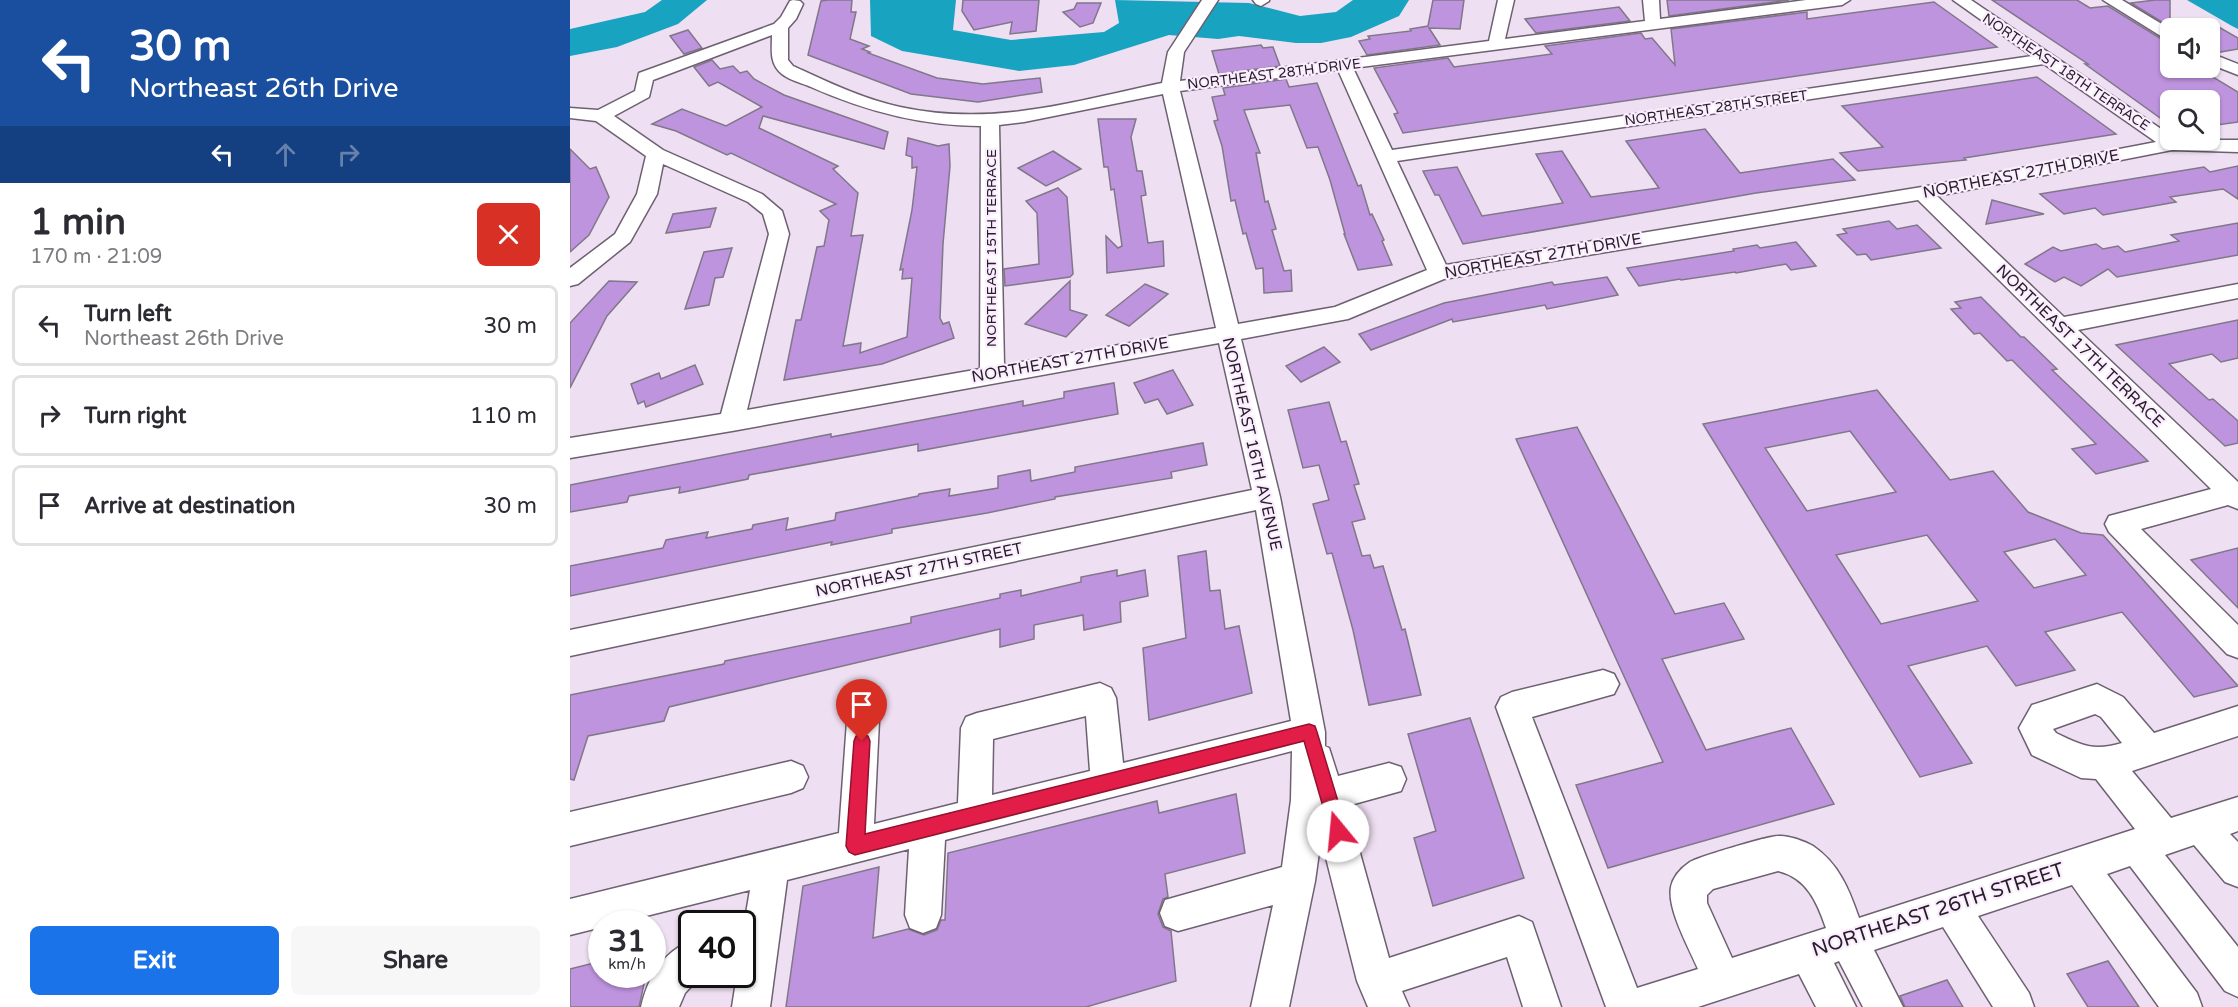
<!DOCTYPE html>
<html lang="en">
<head>
<meta charset="utf-8">
<style>
	:root { --surface:#fff; --page:#f7f7f7; --text:#2b2b33; --muted:#7c7c81; --line:#e1e1e2; --accent:#1a73e8 }
	body { margin:0; font-family:"Varela Round",sans-serif; background:var(--page); color:var(--text); height:100vh; display:flex; flex-direction:column; font-size:22px; white-space:nowrap }
	* { box-sizing:border-box; margin:0 }
	p { font-size:20px; color:var(--muted) }
	.icon { flex:none; width:33px; height:33px; fill:none; stroke:currentColor; stroke-width:2; stroke-linecap:round; stroke-linejoin:round }
	.map { position:relative; flex:1; overflow:hidden }
	.drawer { display:flex; flex-direction:column; background:var(--surface); width:570px }
	.drawer>* { flex:none }
	.guide { background:#1a4fa0; color:#fff; overflow:hidden }
	.controls { position:absolute; left:1590px; top:18px; display:grid; gap:12px }
	.controls a { display:grid; place-items:center; width:60px; height:60px; border-radius:9px; background:var(--surface); box-shadow:0 2px 4px #0004; font-size:30px }
	.speed { position:absolute; left:18px; top:910px; display:flex; gap:12px; font-size:30px; font-weight:700; text-align:center }
	.speed>* { display:grid; place-content:center; width:78px; height:78px; border-radius:50%; background:var(--surface); box-shadow:0 2px 4px #0004; line-height:1 }
	.speed small { font-size:15px; font-weight:400 }
	.speed .limit { border:3px solid #111; border-radius:9px; background:#fff; color:#111 }
	.pin { position:absolute; display:grid; place-items:center; width:51px; height:51px; color:#fff; margin:-62px -26px; border-radius:50% 50% 50% 0; rotate:-45deg; box-shadow:0 0 6px #0007 }
	.pin .icon { rotate:45deg }
	.me { position:absolute; width:66px; margin:-33px; rotate:343deg; stroke-linejoin:round; filter:drop-shadow(0 0 4px #0008) }
	.turn { display:flex; align-items:center; gap:21px; height:126px; padding:0 30px; font-size:27px }
	.turn .icon { width:78px; height:78px; stroke-width:2.5 }
	.turn b { display:block; font-size:42px; line-height:51px }
	.lanes { display:flex; align-items:center; height:57px; padding:0 30px; background:#0003; justify-content:center; gap:30px; direction:ltr }
	.lanes .off { opacity:.35 }
	.round { display:grid; place-items:center; flex:none; width:63px; height:63px; border-radius:9px; background:var(--page) }
	.headline { display:flex; align-items:center; justify-content:space-between; height:102px; padding:0 30px }
	h1 { font-size:36px; font-weight:700; line-height:45px }
	.primary-button { display:flex; gap:12px; margin-top:auto; padding:12px 30px }
	.primary-button a { flex:1; height:69px; border-radius:9px; background:var(--accent); color:#fff; font-size:24px; font-weight:700; line-height:69px; text-align:center }
	.primary-button a+a { background:var(--page); color:var(--text) }
	ul { padding:0; list-style:none }
	li { display:flex; align-items:center; gap:18px; height:81px; margin:0 12px 9px; padding:0 18px; border:3px solid var(--line); border-radius:9px }
	li div { flex:1 }
	li b { display:block; font-size:22px }
	li em { font-style:normal }
	main { display:flex; flex:1; min-height:0 }
	.map>svg:first-child { display:block }
</style>
</head>
<body>
<main>
<section class="drawer">
<div class="guide">
<div class="turn"><svg class="icon" aria-label="left" viewBox="0 0 24 24"><path d="M17 20v-9H6M10 6l-5 5 5 5"/></svg><div><b>30 m</b>Northeast 26th Drive</div></div>
<div class="lanes"><svg class="icon" aria-label="left" viewBox="0 0 24 24"><path d="M17 20v-9H6M10 6l-5 5 5 5"/></svg><svg class="icon off" aria-label="ahead" viewBox="0 0 24 24"><path d="M12 20V5M6 11l6-6 6 6"/></svg><svg class="icon off" aria-label="right" viewBox="0 0 24 24"><path d="M7 20v-9h11M14 6l5 5-5 5"/></svg></div>
</div>
<div class="headline"><div><h1>1 min</h1><p>170 m · 21:09</p></div><a class="round" style="background:#d93025;color:#fff"><svg class="icon" aria-label="close" viewBox="0 0 24 24"><path d="M6 6l12 12M18 6L6 18"/></svg></a></div>
<ul>
<li><svg class="icon" aria-label="left" viewBox="0 0 24 24"><path d="M17 20v-9H6M10 6l-5 5 5 5"/></svg><div><b>Turn left</b><p>Northeast 26th Drive</p></div><em>30 m</em></li>
<li><svg class="icon" aria-label="right" viewBox="0 0 24 24"><path d="M7 20v-9h11M14 6l5 5-5 5"/></svg><div><b>Turn right</b></div><em>110 m</em></li>
<li><svg class="icon" aria-label="arrive" viewBox="0 0 24 24"><path d="M6 21V4h12l-3 4 3 4H6"/></svg><div><b>Arrive at destination</b></div><em>30 m</em></li>
</ul>
<div class="primary-button"><a>Exit</a><a>Share</a></div>
</section>
<div class="map">
<svg width="1668" height="1007" viewBox="0 0 1668 1007">
	<rect width="100%" height="100%" fill="#eedff2"/>
	<g fill="#18a3c0">
		<polygon points="92,0 137,0 108,24 47,47 0,56 0,29 75,12"/>
		<polygon points="300,0 386,0 383,30 441,40 534,32 549,23 545,0 679,3 730,16 766,12 783,0 839,0 829,16 781,37 751,43 726,43 669,36 648,39 599,35 504,65 449,71 332,51 301,36"/>
		<polygon points="1617,0 1668,0 1668,29 1662,26"/>
	</g>
	<g fill="#be94de" stroke="#807789" stroke-width="1.5" fill-rule="evenodd">
		<polygon points="258,0 282,0 281,12 286,12 280,39 299,46 292,49 300,52 298,53 367,78 413,84 470,78 472,92 408,102 341,94 238,55 251,1"/>
		<polygon points="393,0 469,0 466,31 440,34 442,22 404,30 392,11"/>
		<polygon points="863,0 894,0 890,29 859,28 870,45 797,55 789,41 800,39 798,36 841,31 840,29 858,26"/>
		<polygon points="1097,0 1219,0 1099,16"/>
		<polygon points="1422,0 1507,0 1520,8 1538,6 1593,40 1600,42 1600,68 1628,68 1668,92 1668,122 1640,126 1640,100 1600,100 1600,125 1515,64 1518,64"/>
		<polygon points="1585,0 1600,0 1600,27 1561,3"/>
		<polygon points="1364,2 1427,47 833,133 824,114 828,113 804,68 878,58 884,67 982,54 975,46 1071,33 1075,39 1082,38 1105,65 1101,29 1237,12 1237,19"/>
		<polygon points="507,3 531,3 523,23 510,27 493,12 504,9"/>
		<polygon points="1049,7 1060,21 966,33 955,19"/>
		<polygon points="1640,22 1668,38 1668,49 1645,53 1640,51"/>
		<polygon points="118,30 132,48 114,54 100,36"/>
		<polygon points="691,45 693,48 703,47 710,66 649,74 642,51"/>
		<polygon points="142,60 150,69 163,66 170,73 177,71 184,79 214,95 318,132 314,149 193,116 189,128 268,166 263,169 288,193 281,236 293,235 273,346 291,343 290,353 337,337 342,278 332,279 333,269 330,270 342,210 347,167 342,168 342,157 336,155 338,138 368,146 379,144 380,166 373,244 370,318 373,324 379,322 384,338 312,364 214,380 226,320 231,320 247,247 254,246 259,220 250,211 266,204 161,153 157,155 106,131 82,124 112,109 156,126 192,107 148,82 139,86 124,67"/>
		<polygon points="1467,77 1546,134 1394,158 1396,160 1288,171 1270,153 1313,147 1272,106"/>
		<polygon points="716,79 719,87 747,83 788,186 791,185 800,215 802,214 814,240 812,241 822,265 788,270 774,234 775,234 760,180 748,147 737,148 720,105 674,110 690,153 686,153 695,202 698,201 706,229 702,230 714,271 721,270 722,291 694,293 693,268 686,269 676,233 673,234 665,200 661,201 652,146 644,121 648,120 642,97 655,95 653,88"/>
		<polygon points="528,119 566,119 561,137 567,171 572,171 576,195 571,196 578,243 593,241 594,266 537,273 536,236 548,248 552,246 544,189 541,190 538,167 534,167"/>
		<polygon points="1135,129 1170,173 1263,159 1285,180 1186,193 893,244 869,195 865,195 853,171 887,167 912,216 993,203 966,154 992,151 1021,197 1089,188 1056,141"/>
		<polygon points="0,149 20,169 26,167 39,197 19,235 0,252"/>
		<polygon points="483,151 511,169 476,186 448,168"/>
		<polygon points="1668,166 1668,199 1653,189 1600,197 1606,202 1533,215 1525,208 1494,214 1470,194 1634,167 1640,172"/>
		<polygon points="488,188 497,197 503,274 500,277 435,286 434,269 469,264 467,213 456,201"/>
		<polygon points="1422,200 1474,214 1416,224"/>
		<polygon points="146,208 140,227 96,233 103,214"/>
		<polygon points="1319,221 1327,229 1347,225 1371,248 1301,260 1296,254 1287,255 1267,235 1277,233 1273,229"/>
		<polygon points="1668,223 1668,255 1547,277 1538,269 1511,286 1494,277 1485,282 1455,264 1483,247 1491,251 1526,244 1533,249 1548,246 1555,252 1609,241 1601,235"/>
		<polygon points="1226,242 1246,266 1221,270 1216,264 1166,273 1165,272 1111,280 1110,279 1069,286 1057,268 1164,251 1163,249 1187,245 1190,248"/>
		<polygon points="162,248 153,277 145,278 139,305 115,309 134,252"/>
		<polygon points="1037,277 1048,295 977,309 975,305 883,322 882,319 801,350 789,334 874,303 982,282 984,285"/>
		<polygon points="39,281 67,282 37,316 0,388 0,323"/>
		<polygon points="500,281 500,310 517,315 496,337 455,324"/>
		<polygon points="575,284 598,294 559,326 536,315"/>
		<polygon points="1411,297 1451,337 1454,337 1487,369 1482,370 1578,461 1526,474 1502,449 1526,444 1442,360 1437,361 1410,333 1404,334 1381,309 1391,308 1385,302"/>
		<polygon points="1668,320 1668,358 1651,362 1642,354 1599,364 1639,400 1643,399 1668,421 1668,443 1655,446 1546,345"/>
		<polygon points="754,347 770,362 731,382 716,366"/>
		<polygon points="125,365 133,384 76,407 74,401 68,404 61,384 89,373 91,379"/>
		<polygon points="603,370 623,405 597,414 588,399 575,403 564,383"/>
		<polygon points="544,383 548,414 348,451 348,444 179,475 178,479 109,493 110,487 59,496 57,502 0,512 0,485 261,434 261,437 453,401 453,406 494,398 494,392"/>
		<path d="M1307 390 1380 480 1423 471 1458 512 1511 533 1533 535 1668 686 1624 697 1552 612 1475 632 1505 670 1446 686 1417 646 1338 666 1402 763 1350 777 1133 424ZM1280 431 1326 492 1237 511 1195 448ZM1357 535 1408 601 1311 624 1266 555ZM1485 539 1516 575 1464 588 1434 552Z"/>
		<polygon points="759,402 771,442 776,441 789,484 784,485 795,519 782,522 792,556 800,555 804,568 813,566 832,630 835,629 851,695 799,705 783,630 762,553 757,554 743,504 759,500 749,465 733,468 718,410"/>
		<polygon points="1007,427 1105,614 1154,603 1174,639 1092,659 1136,750 1221,728 1264,804 1038,868 1006,785 1093,762 946,439"/>
		<polygon points="633,443 637,465 601,472 602,478 485,497 485,499 417,513 322,529 322,533 261,545 262,542 0,596 0,566 93,548 96,540 138,532 136,538 182,529 183,525 218,518 216,530 265,520 266,513 348,496 349,494 380,489 379,496 428,488 428,476 460,470 461,481 505,472 505,467"/>
		<polygon points="1668,548 1668,608 1621,560"/>
		<polygon points="636,551 640,591 650,590 655,629 669,626 682,693 579,720 573,648 616,638 608,556"/>
		<polygon points="547,570 547,576 575,570 578,596 550,602 551,622 514,630 513,615 464,625 464,639 430,647 430,629 99,707 94,721 18,736 4,780 0,779 0,695 154,664 155,661 341,623 341,617 430,598 430,594 451,590 451,596 511,582 511,577"/>
		<polygon points="900,718 954,878 863,906 844,838 866,831 838,734"/>
		<polygon points="666,794 675,853 595,874 598,897 593,899 588,914 593,927 601,931 606,981 516,1007 216,1007 233,886 309,867 303,938 338,929 354,935 367,930 371,920 375,920 378,853 587,801 589,813"/>
		<polygon points="32,961 32,975 76,975 69,1007 0,1007 0,969"/>
		<polygon points="1538,961 1569,1007 1518,1007 1497,974"/>
		<polygon points="1377,980 1393,1007 1335,1007 1330,996"/>
	</g>
	<g fill="none" stroke-linecap="round" stroke-linejoin="round">
		<defs>
			<g id="minor">
				<path d="M223 0 230 1 233 4 226 19 218 28V60L223 66C258 82 293 99 330 107 423 127 502 102 592 83L598 52 632 0H648L614 52 610 81 919 41 928 0H944L935 39 1075 21 1073 0H1089L1090 19 1236 0H1280L1272 5 783 68 822 150 1462 56 1383 0H1401L1600 135V140H1668V152L1602 150 1367 196 1494 317 1668 284V298L1508 330 1668 482V509L1658 505 1571 529 1668 625V658L1657 654 1539 532 1535 524 1539 516 1641 489 1348 200 874 279 778 319 671 339 710 497 755 732V746L759 748 768 776 819 763 831 767 836 779 831 791 777 806 819 958 949 916 962 922 991 1007H953L937 957 832 991 839 1007H798L787 981 751 838 745 881 719 1007H681L703 905 608 931 595 926 590 913 595 900 712 867 721 800 722 751 375 840 371 915 366 928 353 933 340 928 335 915 339 849 217 880 200 1007H162L167 975H172V937L180 890 44 924H32V927L0 935V899L269 833 277 721 282 710 293 706 304 710 309 721 304 824 388 803 391 728 396 717 407 713 530 683 541 688 546 698 553 763 721 721 686 510 0 656V630L682 490 649 343 162 431 0 458V438L151 414 199 234 193 214 178 202 93 164 87 194 60 242 8 284 0 286V268L45 234 67 194 76 156 26 121 0 118V108L28 110 65 91 69 73 204 24 211 17 220 1ZM202 35C202 49 199 64 212 74 219 80 232 83 241 87 295 111 352 126 411 126L410 369 177 410 219 234 212 211 192 194 93 150 44 116 79 97 83 80ZM1474 64 1586 142 1352 187 876 265 827 161ZM768 70 857 270 765 307 668 324 610 91ZM593 94 646 328 434 365 429 125 454 122ZM516 716 520 771 422 795 423 739Z"/>
				<polygon points="683,0 699,0 699,1 691,6 686,4"/>
				<polygon points="1533,0 1552,0 1600,29 1600,40 1594,38"/>
				<polygon points="1640,53 1668,64 1668,75 1640,64"/>
				<path d="M1033 670 1044 674 1049 684 1044 694 962 717 1067 988 1128 969C1119 948 1097 909 1101 887 1103 877 1111 868 1120 862 1128 857 1198 836 1208 836 1218 835 1234 841 1243 846 1269 864 1279 889 1289 918L1565 829 1526 779 1511 778 1462 755 1449 728 1462 705 1527 684 1553 697 1584 733 1668 706V736L1562 771 1601 818 1668 797V831L1660 834 1668 842V887L1655 882 1624 845 1595 855 1668 947V997L1655 991 1560 866 1537 874 1627 993 1632 1007H1589L1502 885 1408 916 1459 993 1464 1007H1423L1373 927 1304 950 1333 1007H1293L1269 961 1264 963 1286 1007H1246L1229 974 1128 1007H1036L926 707 931 697 942 692ZM1525 714 1531 717 1552 743C1523 752 1511 745 1486 733L1483 729ZM1208 871C1237 878 1247 902 1256 928L1162 958 1137 903V895L1143 889Z"/>
				<polygon points="221,761 233,766 238,777 233,788 221,793 0,846 0,812"/>
				<path d="M122 940V975H132L115 993 109 1007H71C78 977 92 953 122 940Z"/>
			</g>
		</defs>
		<use href="#minor" stroke="#6d6171" stroke-width="3"/>
		<use href="#minor" fill="#fff" fill-rule="evenodd"/>
	</g>
	<polygon fill="#e11d48" stroke="#92132f" stroke-width="1.5" points="739,724 745,726 747,732 777,831 774,837 768,840 762,837 760,831 734,741 285,855 279,852 276,846 284,741 286,736 292,734 298,736 300,741 295,834"/>
	<g text-anchor="middle" dominant-baseline="central" stroke-width="4.5" stroke-linejoin="round" paint-order="stroke">
		<g font-size="14" fill="#241f25" stroke="#fbecff">
			<text transform="translate(1496 72) rotate(34)">NORTHEAST 18TH TERRACE</text>
			<text transform="translate(704 74) rotate(-7)">NORTHEAST 28TH DRIVE</text>
			<text transform="translate(1146 108) rotate(-8)">NORTHEAST 28TH STREET</text>
			<text transform="translate(421 248) rotate(-90)">NORTHEAST 15TH TERRACE</text>
		</g>
		<g font-size="16" fill="#241f25" stroke="#fbecff">
			<text transform="translate(1451 174) rotate(-11)">NORTHEAST 27TH DRIVE</text>
			<text transform="translate(973 256) rotate(-10)">NORTHEAST 27TH DRIVE</text>
			<text transform="translate(1510 346) rotate(44)">NORTHEAST 17TH TERRACE</text>
			<text transform="translate(500 360) rotate(-10)">NORTHEAST 27TH DRIVE</text>
			<text transform="translate(682 444) rotate(77)">NORTHEAST 16TH AVENUE</text>
			<text transform="translate(349 570) rotate(-12)">NORTHEAST 27TH STREET</text>
		</g>
		<g font-size="20" fill="#241f25" stroke="#fbecff">
			<text transform="translate(1368 910) rotate(-18)">NORTHEAST 26TH STREET</text>
		</g>
	</g>
</svg>
<div class="controls">
<a><svg class="icon" aria-label="sound" viewBox="0 0 24 24"><path d="M4 9h4l5-4v14l-5-4H4zM17 9q2 3 0 6"/></svg></a>
<a><svg class="icon" aria-label="search" viewBox="0 0 24 24"><circle cx="10" cy="10" r="6"/><path d="M15 15l6 6"/></svg></a>
</div>
<div class="speed"><div>31<small>km/h</small></div><div class="limit">40</div></div>
<div class="pin" style="left:292px;top:741px;background:#d93025"><svg class="icon" aria-label="arrive" viewBox="0 0 24 24"><path d="M6 21V4h12l-3 4 3 4H6"/></svg></div>
<svg class="me" style="left:768px;top:831px" viewBox="-20 -20 40 40"><circle r="19" fill="#fff"/><path d="M0-13L10 11 0 6-10 11z" fill="#e11d48"/></svg>
</div>
</main>
</body>
</html>
